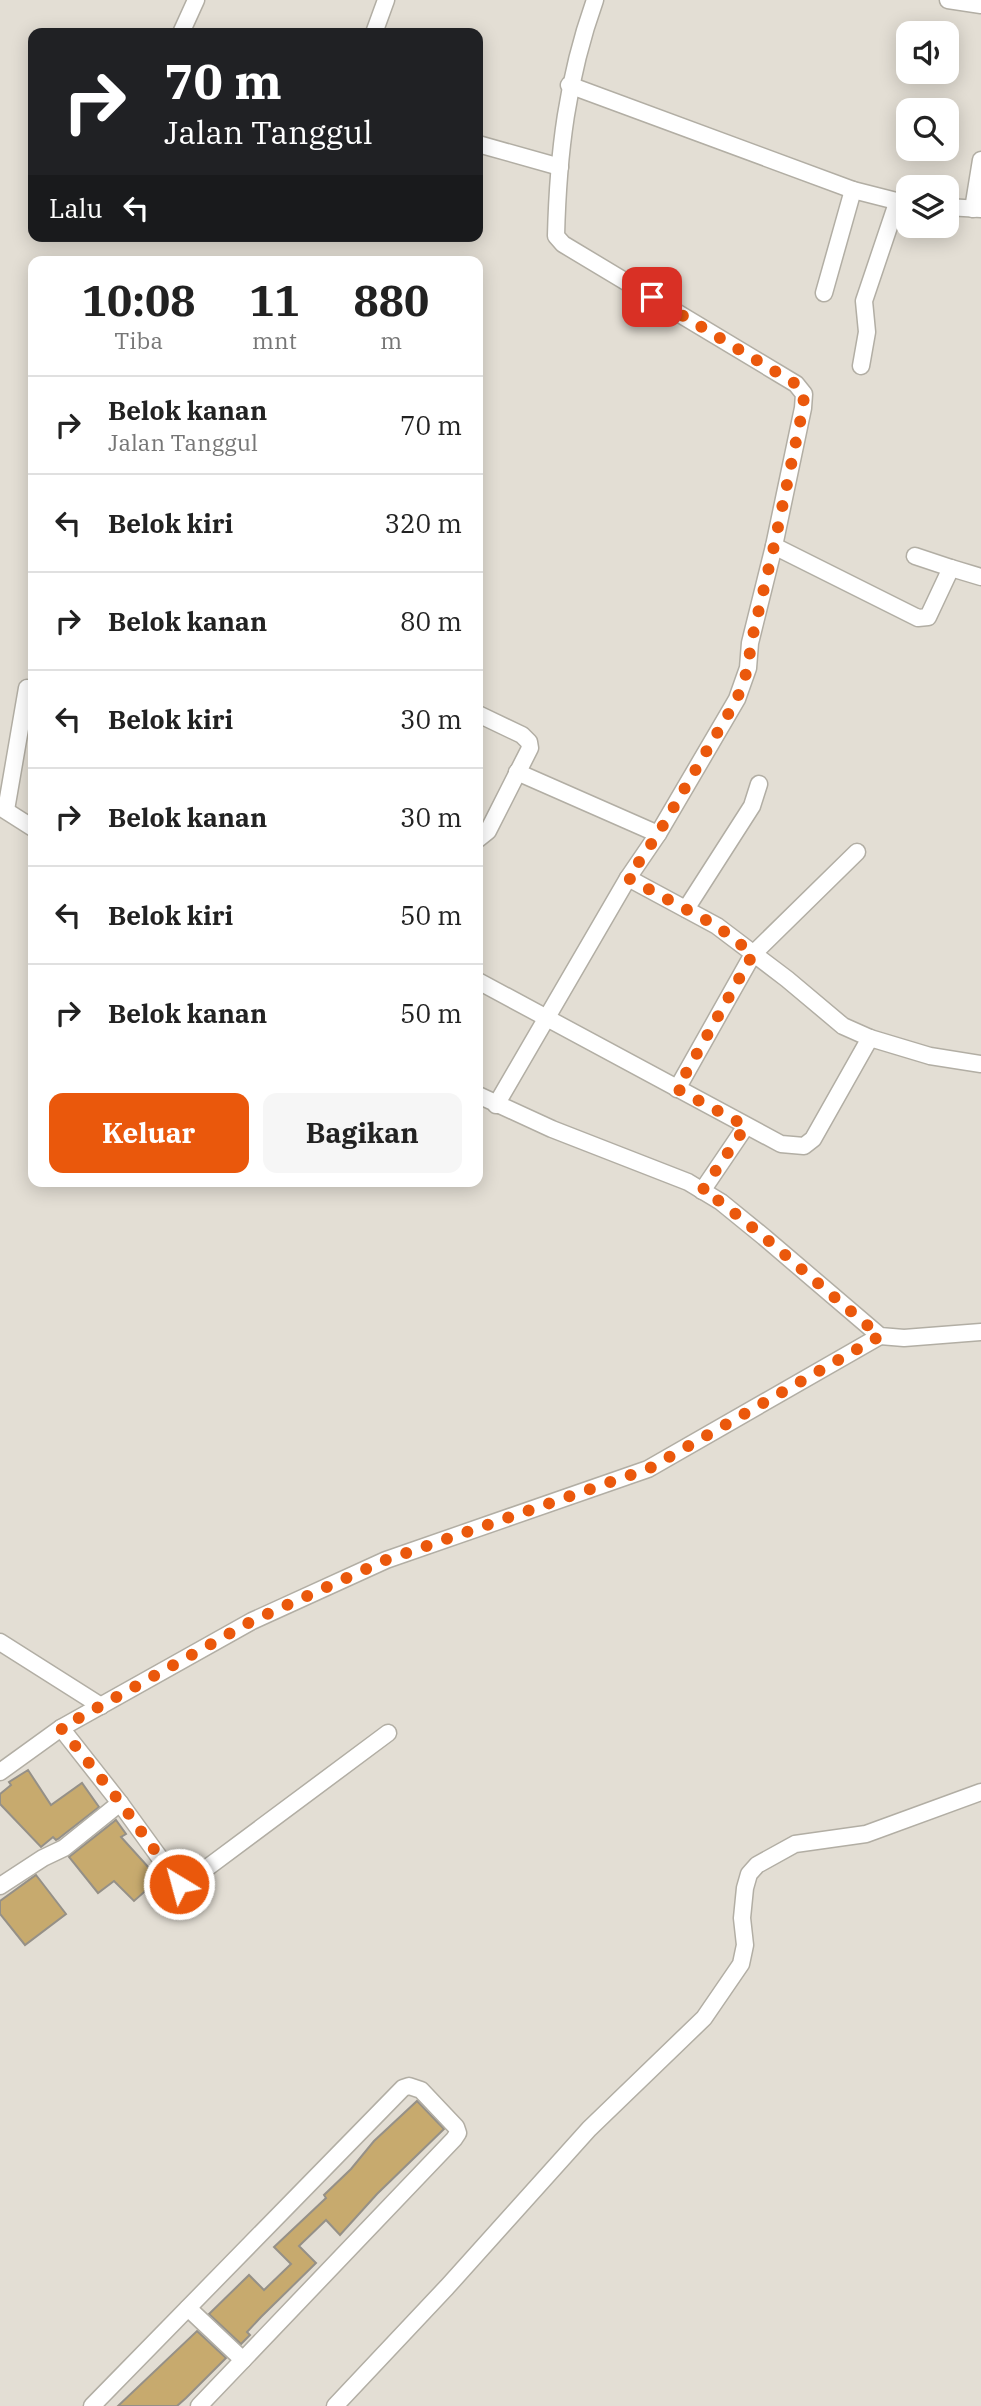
<!DOCTYPE html>
<html lang="id">
<head>
<meta charset="utf-8">
<style>
	:root { --surface:#fff; --page:#f6f6f6; --text:#222; --muted:#767676; --line:#e0e0e0; --accent:#ea580c }
	body { margin:0; font-family:"IBM Plex Serif",serif; background:var(--page); color:var(--text); height:100vh; display:flex; flex-direction:column; font-size:26px; white-space:nowrap }
	* { box-sizing:border-box; margin:0 }
	p { font-size:23px; color:var(--muted) }
	.icon { flex:none; width:38px; height:38px; fill:none; stroke:currentColor; stroke-width:2; stroke-linecap:round; stroke-linejoin:round }
	.map { position:relative; flex:1; overflow:hidden }
	.side { position:absolute; left:28px; top:256px; width:455px; height:931px; display:flex; flex-direction:column; background:var(--surface); border-radius:14px; box-shadow:0 4px 18px #0003 }
	.side>* { flex:none }
	.guide { position:absolute; left:28px; top:28px; width:455px; height:214px; border-radius:14px; box-shadow:0 4px 18px #0003; background:#202124; color:#fff; overflow:hidden }
	.buttons { position:absolute; left:896px; top:21px; display:grid; gap:14px }
	.buttons a { display:grid; place-items:center; width:63px; height:63px; border-radius:14px; background:var(--surface); box-shadow:0 4px 18px #0003; font-size:35px }
	.pin { position:absolute; display:grid; place-items:center; width:60px; height:60px; color:#fff; margin:-30px; border-radius:14px; box-shadow:0 4px 10px #0006 }
	.me { position:absolute; width:77px; margin:-38px; rotate:323deg; stroke-linejoin:round; filter:drop-shadow(0 0 5px #0008) }
	.turn { display:flex; align-items:center; gap:24px; height:147px; padding:0 21px; font-size:32px }
	.turn .icon { width:91px; height:91px; stroke-width:2.5 }
	.turn b { display:block; font-size:49px; line-height:60px }
	.then { display:flex; align-items:center; height:66px; padding:0 21px; background:#0003; gap:14px; font-size:26px }
	.eta { display:flex; justify-content:space-evenly; align-items:center; height:119px; text-align:center }
	.eta b { font-size:42px; font-weight:700; line-height:49px }
	.primary-button { display:flex; gap:14px; margin-top:auto; padding:14px 21px }
	.primary-button a { flex:1; height:80px; border-radius:14px; background:var(--accent); color:#fff; font-size:28px; font-weight:700; line-height:80px; text-align:center }
	.primary-button a+a { background:var(--page); color:var(--text) }
	ul { padding:0; list-style:none }
	li { display:flex; align-items:center; gap:21px; height:98px; padding:0 21px; border-top:2px solid var(--line) }
	li div { flex:1 }
	li b { display:block; font-size:26px }
	li em { font-style:normal }
	.map>svg:first-child { display:block }
</style>
</head>
<body>
<div class="map">
<svg width="981" height="2406" viewBox="0 0 981 2406">
	<rect width="100%" height="100%" fill="#e3ded4"/>
	<g fill="#c7aa6e" stroke="#959087" stroke-width="2">
		<polygon points="28,1770 51,1805 82,1783 99,1807 58,1839 56,1840 53,1837 41,1847 0,1804 0,1794 11,1785 9,1782"/>
		<polygon points="116,1820 126,1834 121,1837 159,1879 134,1901 114,1881 98,1893 69,1857"/>
		<polygon points="36,1875 66,1914 25,1945 0,1914 0,1901"/>
		<polygon points="417,2101 444,2129 377,2194 340,2235 326,2220 299,2246 316,2263 261,2317 247,2332 250,2335 241,2344 209,2314 249,2275 264,2290 291,2264 274,2247 326,2198 324,2195 351,2169 374,2141"/>
		<polygon points="197,2331 226,2358 186,2398 177,2406 118,2406"/>
	</g>
	<g fill="none" stroke-linecap="round" stroke-linejoin="round">
		<defs>
			<g id="minor">
				<polyline points="948,0 981,5"/>
				<polyline points="181,33 196,0"/>
				<polyline points="374,33 386,0"/>
				<polyline points="569,85 853,190 908,204"/>
				<polyline points="478,144 560,167"/>
				<polyline points="947,207 981,209"/>
				<polyline points="973,209 981,160"/>
				<polyline points="824,293 853,190"/>
				<polyline points="861,366 867,332 864,301 897,203"/>
				<polyline points="774,546 918,618 928,617 951,568 981,577"/>
				<polyline points="915,556 951,568"/>
				<polyline points="478,714 522,735 529,742 530,748 488,831 478,839"/>
				<polyline points="517,772 658,834"/>
				<polyline points="0,807 33,828"/>
				<polyline points="6,810 27,688 33,690"/>
				<polyline points="628,878 717,926 787,979 843,1026 870,1038 930,1056 981,1064"/>
				<polyline points="686,909 752,806 759,784"/>
				<polyline points="478,981 781,1144 804,1146 813,1139 870,1038"/>
				<polyline points="677,1089 753,954 857,852"/>
				<polyline points="478,1095 552,1129 688,1182 721,1202 764,1237 880,1336 904,1338 981,1332"/>
				<path d="M496 1105 628 878 658 834 737 699 748 668 750 643 774 546 803 408 804 394 796 384 563 244 556 236C558 154 567 78 595 0"/>
				<polyline points="702,1191 746,1126"/>
				<polyline points="0,1642 101,1706"/>
				<polyline points="61,1728 120,1803 178,1883 184,1885 388,1733"/>
				<polyline points="0,1772 61,1728 252,1621 386,1560 648,1469 880,1336"/>
				<polyline points="0,1886 43,1858 64,1848 120,1803"/>
				<polyline points="188,2308 243,2360"/>
				<polyline points="92,2406 403,2088 409,2086 421,2090 456,2127 458,2133 454,2139 199,2406"/>
				<polyline points="335,2406 447,2287 589,2129 704,2018 741,1964 745,1945 742,1918 745,1888 749,1874 757,1865 795,1844 866,1834 981,1792"/>
			</g>
		</defs>
		<use href="#minor" stroke="#b2aea4" stroke-width="19"/>
		<use href="#minor" stroke="#fff" stroke-width="16"/>
	</g>
	<g fill="none" stroke-linecap="round" stroke-linejoin="round">
		<polyline stroke="#ea580c" stroke-width="12" stroke-dasharray="0 21.6" points="179,1884 120,1802 61,1728 252,1621 386,1560 648,1469 880,1336 764,1237 721,1202 702,1191 746,1126 677,1089 753,954 717,926 628,878 658,834 737,699 748,668 751,643 774,546 803,408 804,394 796,384 652,297"/>
	</g>
</svg>
<div class="buttons">
<a><svg class="icon" aria-label="sound" viewBox="0 0 24 24"><path d="M4 9h4l5-4v14l-5-4H4zM17 9q2 3 0 6"/></svg></a>
<a><svg class="icon" aria-label="search" viewBox="0 0 24 24"><circle cx="10" cy="10" r="6"/><path d="M15 15l6 6"/></svg></a>
<a><svg class="icon" aria-label="layers" viewBox="0 0 24 24"><path d="M12 4l9 5-9 5-9-5zM3 14l9 5 9-5"/></svg></a>
</div>
<div class="pin" style="left:652px;top:297px;background:#d93025"><svg class="icon" aria-label="arrive" viewBox="0 0 24 24"><path d="M6 21V4h12l-3 4 3 4H6"/></svg></div>
<svg class="me" style="left:179px;top:1884px" viewBox="-20 -20 40 40"><circle r="17" fill="#ea580c" stroke="#fff" stroke-width="3"/><path d="M0-11L8 9 0 5-8 9z" fill="#fff"/></svg>
<div class="guide">
<div class="turn"><svg class="icon" aria-label="right" viewBox="0 0 24 24"><path d="M7 20v-9h11M14 6l5 5-5 5"/></svg><div><b>70 m</b>Jalan Tanggul</div></div>
<div class="then">Lalu<svg class="icon" aria-label="left" viewBox="0 0 24 24"><path d="M17 20v-9H6M10 6l-5 5 5 5"/></svg></div>
</div>
<section class="side">
<div class="eta">
<div><b>10:08</b><p>Tiba</p></div>
<div><b>11</b><p>mnt</p></div>
<div><b>880</b><p>m</p></div>
</div>
<ul>
<li><svg class="icon" aria-label="right" viewBox="0 0 24 24"><path d="M7 20v-9h11M14 6l5 5-5 5"/></svg><div><b>Belok kanan</b><p>Jalan Tanggul</p></div><em>70 m</em></li>
<li><svg class="icon" aria-label="left" viewBox="0 0 24 24"><path d="M17 20v-9H6M10 6l-5 5 5 5"/></svg><div><b>Belok kiri</b></div><em>320 m</em></li>
<li><svg class="icon" aria-label="right" viewBox="0 0 24 24"><path d="M7 20v-9h11M14 6l5 5-5 5"/></svg><div><b>Belok kanan</b></div><em>80 m</em></li>
<li><svg class="icon" aria-label="left" viewBox="0 0 24 24"><path d="M17 20v-9H6M10 6l-5 5 5 5"/></svg><div><b>Belok kiri</b></div><em>30 m</em></li>
<li><svg class="icon" aria-label="right" viewBox="0 0 24 24"><path d="M7 20v-9h11M14 6l5 5-5 5"/></svg><div><b>Belok kanan</b></div><em>30 m</em></li>
<li><svg class="icon" aria-label="left" viewBox="0 0 24 24"><path d="M17 20v-9H6M10 6l-5 5 5 5"/></svg><div><b>Belok kiri</b></div><em>50 m</em></li>
<li><svg class="icon" aria-label="right" viewBox="0 0 24 24"><path d="M7 20v-9h11M14 6l5 5-5 5"/></svg><div><b>Belok kanan</b></div><em>50 m</em></li>
</ul>
<div class="primary-button"><a>Keluar</a><a>Bagikan</a></div>
</section>
</div>
</body>
</html>
